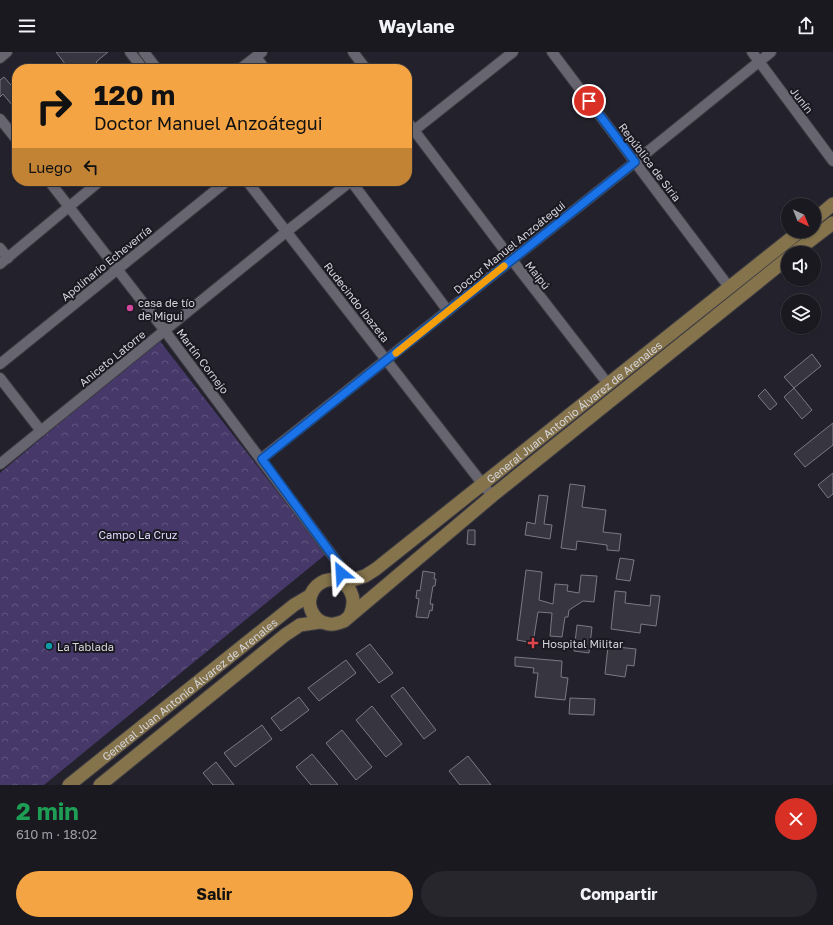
<!DOCTYPE html>
<html lang="es">
<head>
<meta charset="utf-8">
<style>
	:root { --surface:#1a1920; --page:#27262d; --text:#f1f3f6; --muted:#9fa0a5; --line:#38383e; --accent:#f4a443 }
	body { margin:0; font-family:"Golos Text",sans-serif; background:var(--page); color:var(--text); height:100vh; display:flex; flex-direction:column; font-size:15px; white-space:nowrap }
	* { box-sizing:border-box; margin:0 }
	p { font-size:13px; color:var(--muted) }
	.icon { flex:none; width:22px; height:22px; fill:none; stroke:currentColor; stroke-width:2; stroke-linecap:round; stroke-linejoin:round }
	.map { position:relative; height:733px; overflow:hidden }
	.panel { display:flex; flex-direction:column; background:var(--surface); flex:1 }
	.panel>* { flex:none }
	.banner { position:absolute; left:12px; top:12px; width:400px; height:122px; border-radius:16px; box-shadow:0 1px 3px #0004,0 0 0 1px var(--line); background:#f4a443; color:#111; overflow:hidden }
	.needle { width:26px; rotate:137deg }
	.tools { position:absolute; left:781px; top:146px; display:grid; gap:8px }
	.tools a { display:grid; place-items:center; width:40px; height:40px; border-radius:50%; background:var(--surface); box-shadow:0 1px 3px #0004,0 0 0 1px var(--line); font-size:20px }
	.pin { position:absolute; display:grid; place-items:center; width:34px; height:34px; color:#fff; margin:-17px; border:2px solid #fff; border-radius:50%; box-shadow:0 1px 4px #0007 }
	.me { position:absolute; width:44px; margin:-22px; rotate:333deg; stroke-linejoin:round; filter:drop-shadow(0 0 3px #0008) }
	.turn { display:flex; align-items:center; gap:14px; height:84px; padding:0 16px; font-size:18px }
	.turn .icon { width:52px; height:52px; stroke-width:2.5 }
	.turn b { display:block; font-size:28px; line-height:34px }
	.then { display:flex; align-items:center; height:38px; padding:0 16px; background:#0003; gap:8px; font-size:15px }
	.round { display:grid; place-items:center; flex:none; width:42px; height:42px; border-radius:21px; background:var(--page) }
	.summary { display:flex; align-items:center; justify-content:space-between; height:68px; padding:0 16px }
	h1 { font-size:24px; font-weight:700; line-height:30px; color:#1e9e55 }
	.action { display:flex; gap:8px; margin-top:auto; padding:8px 16px }
	.action a { flex:1; height:46px; border-radius:24px; background:var(--accent); color:#111; font-size:16px; font-weight:700; line-height:46px; text-align:center }
	.action a+a { background:var(--page); color:var(--text) }
	header { display:flex; justify-content:space-between; align-items:center; height:52px; padding:0 16px; background:var(--surface); font-size:18px; font-weight:700 }
	.map>svg:first-child { display:block }
</style>
</head>
<body>
<header><svg class="icon" aria-label="menu" viewBox="0 0 24 24"><path d="M4 6h16M4 12h16M4 18h16"/></svg>Waylane<svg class="icon" aria-label="share" viewBox="0 0 24 24"><path d="M12 15V3M7 8l5-5 5 5M5 13v7h14v-7"/></svg></header>
<div class="map">
<svg width="833" height="733" viewBox="0 0 833 733">
	<defs>
		<pattern id="park-crowns" width="20" height="18" patternUnits="userSpaceOnUse"><rect width="20" height="18" fill="#463969"/><path d="M2 6a3 3 0 1 1 6 0M12 15a3 3 0 1 1 6 0" fill="none" stroke="#60557e"/></pattern>
	</defs>
	<rect width="100%" height="100%" fill="#23212b"/>
	<polygon fill="url(#park-crowns)" points="159,288 326,502 44,733 0,733 0,421"/>
	<g fill="#37353f" stroke="#7b7984">
		<polygon points="56,0 108,0 96,10 98,12 92,17 69,17"/>
		<polygon points="4,25 17,40 17,59 3,42 0,45 0,28"/>
		<polygon points="812,302 821,314 794,336 784,325"/>
		<polygon points="794,336 812,358 802,367 784,345"/>
		<polygon points="765,337 777,352 770,358 758,344"/>
		<polygon points="833,371 833,393 805,415 794,402"/>
		<polygon points="833,421 833,442 828,446 818,433"/>
		<polygon points="570,432 585,434 582,455 606,458 603,480 621,482 619,499 607,498 607,493 577,489 576,498 561,496"/>
		<polygon points="539,443 548,444 544,472 552,473 550,487 525,483 527,470 535,472"/>
		<polygon points="468,478 475,478 475,493 467,492"/>
		<polygon points="620,506 634,508 630,529 616,527"/>
		<polygon points="526,518 542,520 539,548 553,552 555,532 568,533 567,539 579,541 581,523 597,524 594,550 583,549 569,558 568,565 565,565 562,585 550,584 552,561 538,560 533,591 517,588"/>
		<polygon points="423,519 435,521 434,527 436,527 435,534 433,534 430,552 433,552 432,559 430,558 428,566 416,565 419,547 416,546 417,538 420,539"/>
		<polygon points="615,539 626,540 625,551 650,554 651,543 660,544 656,574 641,572 640,581 611,577"/>
		<polygon points="577,573 592,575 589,601 574,599"/>
		<polygon points="370,592 393,621 379,631 356,602"/>
		<polygon points="608,594 636,597 634,614 627,613 625,625 605,622"/>
		<polygon points="515,605 562,609 561,625 568,626 565,648 535,645 538,621 533,621 534,616 515,614"/>
		<polygon points="346,608 356,621 319,649 308,636"/>
		<polygon points="403,635 436,678 424,687 391,644"/>
		<polygon points="299,645 309,658 281,679 271,666"/>
		<polygon points="570,646 595,647 594,663 569,662"/>
		<polygon points="372,654 402,692 386,705 356,668"/>
		<polygon points="262,673 272,687 235,715 224,701"/>
		<polygon points="342,678 372,715 356,728 326,691"/>
		<polygon points="312,702 338,733 311,733 296,715"/>
		<polygon points="468,704 491,733 460,733 449,719"/>
		<polygon points="216,710 234,733 213,733 203,721"/>
	</g>
	<g fill="none" stroke-linecap="round" stroke-linejoin="round">
		<defs>
			<g id="minor">
				<polyline points="130,0 143,17"/>
				<polyline points="144,0 157,17"/>
				<polyline points="353,0 366,17"/>
				<polyline points="552,0 729,235"/>
				<polyline points="752,0 833,109"/>
				<polyline points="256,5 265,17"/>
				<polyline points="0,6 7,0"/>
				<polyline points="240,17 262,0"/>
				<polyline points="0,67 17,88"/>
				<polyline points="407,69 512,208 608,332"/>
				<polyline points="407,84 513,0"/>
				<polyline points="49,129 165,279 341,515 342,517 338,529"/>
				<polyline points="247,129 492,444"/>
				<polyline points="351,129 448,259"/>
				<polyline points="0,196 8,206"/>
				<polyline points="0,212 100,129"/>
				<polyline points="0,312 227,129"/>
				<polyline points="0,326 41,379"/>
				<polyline points="261,407 635,110 771,0"/>
				<polyline points="0,412 286,180 351,129"/>
			</g>
			<g id="major">
				<polyline points="814,168 833,152"/>
				<polyline points="794,201 833,171"/>
				<path id="s1" d="M343 531 365 524 376 517 800 179"/>
				<path d="M350 563C363 535 331 515 314 537 304 550 312 570 329 572 334 573 339 571 344 569L492 444 788 206"/>
				<path id="s2" d="M69 733 294 553 311 543"/>
				<polyline points="100,733 285,583 300,573 320,570"/>
			</g>
		</defs>
		<use href="#minor" stroke="#3d3b43" stroke-width="12"/>
		<use href="#major" stroke="#3d3b43" stroke-width="15"/>
		<use href="#minor" stroke="#676570" stroke-width="10"/>
		<use href="#major" stroke="#84734b" stroke-width="13"/>
	</g>
	<g fill="none" stroke-linecap="round" stroke-linejoin="round">
		<defs>
			<polyline id="route" points="341,521 341,515 262,407 635,110 589,49"/>
		</defs>
		<use href="#route" stroke="#114b97" stroke-width="10"/>
		<use href="#route" stroke="#1a73e8" stroke-width="7"/>
		<polyline stroke="#f59e0b" stroke-width="7" points="396,301 504,214"/>
	</g>
	<circle fill="#d1479c" stroke="#1a1821" stroke-width="1.5" cx="130" cy="256" r="4"/>
	<path fill="#e0444e" stroke="#1a1821" stroke-width="1.5" d="M531 585h4v4h4v4h-4v4h-4v-4h-4v-4h4z"/>
	<circle fill="#0f9aa8" stroke="#1a1821" stroke-width="1.5" cx="49" cy="594" r="4"/>
	<g text-anchor="middle" dominant-baseline="central" stroke-width="4" stroke-linejoin="round" paint-order="stroke">
		<g font-size="11" fill="#d5d4da" stroke="#1a1821">
			<text transform="translate(802 48) rotate(53)">Junín</text>
			<text transform="translate(650 110) rotate(53)">República de Siria</text>
			<text transform="translate(509 195) rotate(-39)">Doctor Manuel Anzoátegui</text>
			<text transform="translate(106 211) rotate(-39)">Apolinario Echeverría</text>
			<text transform="translate(538 223) rotate(52)">Maipú</text>
			<text transform="translate(357 250) rotate(52)">Rudecindo Ibazeta</text>
			<text transform="translate(112 306) rotate(-39)">Aniceto Latorre</text>
			<text transform="translate(203 309) rotate(53)">Martín Cornejo</text>
			<text stroke="none"><textPath href="#s1" startOffset="289">General Juan Antonio Álvarez de Arenales</textPath></text>
			<text stroke="none"><textPath href="#s2" startOffset="154">General Juan Antonio Álvarez de Arenales</textPath></text>
		</g>
		<g font-size="11" fill="#d5d4da" stroke="#1a1821" text-anchor="start">
			<text x="138" y="250">casa de tío<tspan x="138" dy="13">de Migui</tspan></text>
			<text x="542" y="591">Hospital Militar</text>
			<text x="57" y="594">La Tablada</text>
		</g>
		<g font-size="11" fill="#e0d9fe" stroke="#1a1821">
			<text x="138" y="482">Campo La Cruz</text>
		</g>
	</g>
</svg>
<div class="tools">
<a><svg class="needle" viewBox="-14 -14 28 28"><path d="M0-13l5 13h-10z" fill="#e53935"/><path d="M0 13l5-13h-10z" fill="#9fa0a5"/></svg></a>
<a><svg class="icon" aria-label="sound" viewBox="0 0 24 24"><path d="M4 9h4l5-4v14l-5-4H4zM17 9q2 3 0 6"/></svg></a>
<a><svg class="icon" aria-label="layers" viewBox="0 0 24 24"><path d="M12 4l9 5-9 5-9-5zM3 14l9 5 9-5"/></svg></a>
</div>
<div class="pin" style="left:589px;top:49px;background:#d93025"><svg class="icon" aria-label="arrive" viewBox="0 0 24 24"><path d="M6 21V4h12l-3 4 3 4H6"/></svg></div>
<svg class="me" style="left:341px;top:521px" viewBox="-20 -20 40 40"><path d="M0-17L14 15 0 8-14 15z" fill="#1a73e8" stroke="#fff" stroke-width="4"/></svg>
<div class="banner">
<div class="turn"><svg class="icon" aria-label="right" viewBox="0 0 24 24"><path d="M7 20v-9h11M14 6l5 5-5 5"/></svg><div><b>120 m</b>Doctor Manuel Anzoátegui</div></div>
<div class="then">Luego<svg class="icon" aria-label="left" viewBox="0 0 24 24"><path d="M17 20v-9H6M10 6l-5 5 5 5"/></svg></div>
</div>
</div>
<section class="panel">
<div class="summary"><div><h1>2 min</h1><p>610 m · 18:02</p></div><a class="round" style="background:#d93025;color:#fff"><svg class="icon" aria-label="close" viewBox="0 0 24 24"><path d="M6 6l12 12M18 6L6 18"/></svg></a></div>
<div class="action"><a>Salir</a><a>Compartir</a></div>
</section>
</body>
</html>
